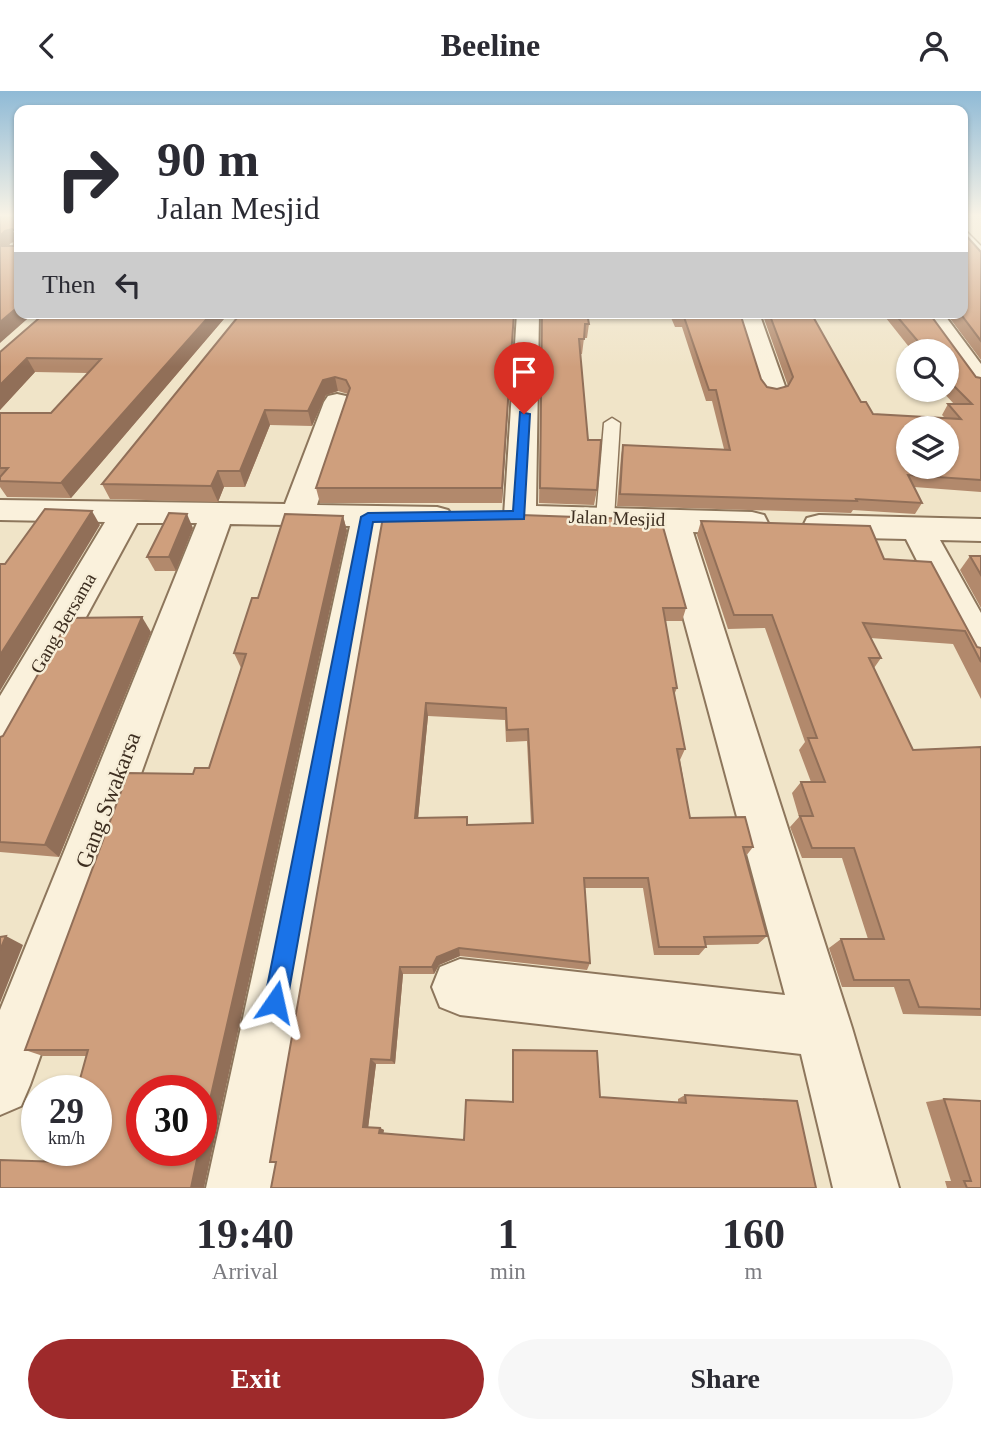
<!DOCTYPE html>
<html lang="en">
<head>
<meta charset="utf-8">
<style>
	:root { --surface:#fff; --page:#f7f7f7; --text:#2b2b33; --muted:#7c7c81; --accent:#9e2a2b }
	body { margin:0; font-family:"Times New Roman",serif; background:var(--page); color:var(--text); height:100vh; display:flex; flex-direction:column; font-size:26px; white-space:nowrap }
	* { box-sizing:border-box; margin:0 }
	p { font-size:23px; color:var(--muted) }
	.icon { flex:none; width:38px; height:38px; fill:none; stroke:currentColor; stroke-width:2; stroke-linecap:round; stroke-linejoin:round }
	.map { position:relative; height:1097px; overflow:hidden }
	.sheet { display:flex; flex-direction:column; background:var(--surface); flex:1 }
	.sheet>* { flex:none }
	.top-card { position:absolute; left:14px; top:14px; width:954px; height:214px; border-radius:14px; box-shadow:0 2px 5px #0004; background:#fff; color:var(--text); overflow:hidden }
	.buttons { position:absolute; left:896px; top:248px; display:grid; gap:14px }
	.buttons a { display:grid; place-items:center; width:63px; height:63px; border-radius:50%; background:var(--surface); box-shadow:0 2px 5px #0004; font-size:35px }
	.speed { position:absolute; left:21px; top:984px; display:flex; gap:14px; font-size:35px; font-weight:700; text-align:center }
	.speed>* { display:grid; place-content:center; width:91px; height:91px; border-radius:50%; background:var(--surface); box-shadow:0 2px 5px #0004; line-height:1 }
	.speed small { font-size:18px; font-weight:400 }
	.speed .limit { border:10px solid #d22; background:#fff; color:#111 }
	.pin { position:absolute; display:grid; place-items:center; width:60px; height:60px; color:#fff; margin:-72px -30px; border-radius:50% 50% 50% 0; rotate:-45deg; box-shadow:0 0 7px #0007 }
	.pin .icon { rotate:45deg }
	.me { position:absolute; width:77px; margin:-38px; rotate:11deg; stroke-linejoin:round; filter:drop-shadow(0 0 5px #0008) }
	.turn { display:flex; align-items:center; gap:24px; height:147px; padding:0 28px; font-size:32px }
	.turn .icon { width:91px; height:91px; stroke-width:2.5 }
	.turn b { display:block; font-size:49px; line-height:60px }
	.then { display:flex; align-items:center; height:66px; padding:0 28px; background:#0003; gap:14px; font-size:26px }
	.eta { display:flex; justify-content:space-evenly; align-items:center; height:119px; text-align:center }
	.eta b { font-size:42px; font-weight:600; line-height:49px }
	.action { display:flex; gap:14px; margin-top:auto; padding:14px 28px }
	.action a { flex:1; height:80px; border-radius:42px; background:var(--accent); color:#fff; font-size:28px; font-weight:600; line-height:80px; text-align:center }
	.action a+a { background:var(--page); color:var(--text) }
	header { display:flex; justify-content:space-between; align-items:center; height:91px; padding:0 28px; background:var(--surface); font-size:32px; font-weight:600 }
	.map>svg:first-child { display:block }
</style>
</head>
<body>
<header><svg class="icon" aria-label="back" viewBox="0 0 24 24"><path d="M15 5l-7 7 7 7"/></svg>Beeline<svg class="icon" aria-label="person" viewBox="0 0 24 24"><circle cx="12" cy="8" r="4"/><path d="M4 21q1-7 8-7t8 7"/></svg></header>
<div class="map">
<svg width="981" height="1097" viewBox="0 0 981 1097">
	<rect width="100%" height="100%" fill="#f0e4c8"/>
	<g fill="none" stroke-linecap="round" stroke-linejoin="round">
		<defs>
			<g id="service">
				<polygon points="962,136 981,155 981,164 962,146"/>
				<polygon points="612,327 620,332 614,427 605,433 596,427 604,332"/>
			</g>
			<g id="minor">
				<polygon points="517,222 539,222 536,415 752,421 764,424 768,432 764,440 752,443 693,441 852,937 899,1097 833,1097 801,963 460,924 440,916 432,896 440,876 460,868 785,904 660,440 520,435 509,432 504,425"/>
				<polygon points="737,222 759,222 786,298 782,304 773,306 764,304 760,298"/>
				<polygon points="920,222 943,222 981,273 981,298 972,295"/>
				<polygon points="337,303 346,305 350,311 317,414 437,416 448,419 453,426 448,433 437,436 383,436 272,1097 206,1097 350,435 230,433 30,994 21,1015 0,1024 0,919 197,432 137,432 15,657 0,663 0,605 105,431 0,429 0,409 285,413 324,311 328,305"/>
				<polygon points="819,424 981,428 981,450 940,449 981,522 981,572 967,568 906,448 819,446 807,443 803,435 807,427"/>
			</g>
		</defs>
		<use href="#service" stroke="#8d765c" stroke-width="3"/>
		<use href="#minor" stroke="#8d765c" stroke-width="4"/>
		<use href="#service" fill="#faf1dc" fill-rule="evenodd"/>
		<use href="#minor" fill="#faf1dc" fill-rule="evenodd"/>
	</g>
	<g fill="#b2896c" fill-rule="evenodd">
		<polygon points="981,161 981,269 946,222 962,222"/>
		<polygon points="229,222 71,407 7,406 0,396 0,322 51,322 88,282 35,281 0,319 0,261"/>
		<polygon points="241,222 514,222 502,412 320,412 316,397 348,303 338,300 326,304 312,335 270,334 245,396 224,396 218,411 110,408 102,393"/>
		<polygon points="542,222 587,222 589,233 587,247 584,247 582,263 580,263 588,349 597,399 594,414 539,412"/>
		<polygon points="669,222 740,222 761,288 767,296 777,298 788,295 762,222 811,222 861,311 873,323 945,327 942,324 948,313 954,313 941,299 947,299 947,261 913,261 882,222 929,222 976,286 981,287 981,401 914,396 922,412 915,423 853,419 851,422 617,415 621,365 623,354 724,358 712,310 706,310 682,236 675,236"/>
		<polygon points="343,425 347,440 203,1096 63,1071 96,1059 87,965 43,965 25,959 193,683 209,677 241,577 234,562 258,507"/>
		<path d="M383 426 686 517 682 530H665L677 597 674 604 685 658 680 669 690 727 753 756 746 765 767 845 758 853 706 854V856L699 864H654L643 797H585L590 872 587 879 460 865 439 874 434 883H403L395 973H376L368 1036 380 1037 384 1039 383 1042 464 1049 512 1011 513 959 600 1006 678 1012V1008L685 1004 797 1010 276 1071H270ZM428 625 505 629 506 651 527 650 531 732 467 734 418 727Z"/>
		<polygon points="701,430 884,468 931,471 977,556 981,557 981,608 953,553 870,547 881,567 874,577 913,659 981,656 981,925 903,923 894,896 842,896 829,857 841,848 868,848 842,767 802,767 790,736 799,726 792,702 801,691 811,691 799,659 805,651 765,537 728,538 697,444"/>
		<polygon points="193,437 176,480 155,480 147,466"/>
		<polygon points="970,465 981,465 981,517 960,479"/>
		<polygon points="151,541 59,766 0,761 0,646"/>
		<polygon points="944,1008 981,1097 947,1097 945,1090 951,1090 926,1011"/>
	</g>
	<g fill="#916f58">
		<polygon points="12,138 18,150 11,152 3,161 0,154 0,145 5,140"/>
		<polygon points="19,215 19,222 34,222 0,252 0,231"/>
		<polygon points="212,222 229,222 71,407 61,392"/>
		<polygon points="514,222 502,412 502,397"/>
		<polygon points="27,267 35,281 0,319 0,294"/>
		<polygon points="335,286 338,300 326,304 312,335 308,320 323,289"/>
		<polygon points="265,319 270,334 245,396 240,380"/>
		<polygon points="218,380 224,396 218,411 211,395"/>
		<polygon points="92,420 100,434 0,600 0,564"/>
		<polygon points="187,423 193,437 176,480 169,466"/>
		<polygon points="343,425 347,440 204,1097 191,1097 199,1059 201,1059 201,1048"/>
		<polygon points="142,526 151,541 59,766 45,754"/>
		<polygon points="426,612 428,625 417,738 415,727"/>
		<polygon points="6,845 23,854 0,912 0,859"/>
		<polygon points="459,857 460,865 439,874 434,883 432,876 437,866"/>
		<polygon points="400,876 403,883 395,973 391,969"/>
		<polygon points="371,968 376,973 368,1038 363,1036"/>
		<polygon points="380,1037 384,1039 383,1044 379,1042"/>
	</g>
	<g fill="#cf9f7d" stroke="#916f58" stroke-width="2" fill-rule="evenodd">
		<polygon points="4,123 19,123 19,215 0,231 0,152 2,155 14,155 15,140 12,138 5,140 0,145 0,125"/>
		<polygon points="962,140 981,161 981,250 960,222 962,222"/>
		<polygon points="45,222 212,222 61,392 0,390 0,386 8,377 0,377 0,322 51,322 101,268 27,267 0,294 0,261"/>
		<polygon points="241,222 514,222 502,397 316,397 350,297 346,289 335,286 323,289 308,320 265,319 240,380 218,380 211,395 102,393"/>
		<polygon points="542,222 587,222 589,233 585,233 584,248 579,248 588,349 601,349 597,399 540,397"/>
		<path d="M676 222H740L761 288 767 296 777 298 788 295 793 286 769 222H811L861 311H866L873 323 961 328 948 313H972L947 288V261H927L894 222H929L976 286 981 287V389L908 384 922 412 856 408 857 410 620 403 623 354 730 359 716 299H709L684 226H678ZM908 338H947V376H908Z"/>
		<polygon points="45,418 92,420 0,564 0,473 5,473"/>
		<polygon points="169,422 187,423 169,466 147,466"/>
		<polygon points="285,423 343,425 201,1048 201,999 142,999 142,1059 199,1059 191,1097 0,1097 0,1069 63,1071 67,1059 96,1059 96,999 77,999 88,959 25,959 128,682 193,683 195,677 209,677 246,563 234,562 252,507 258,507"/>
		<path d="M521 424 661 429 686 517H663L677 597H673L685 658H677L690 727 745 726 753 756H743L767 845 704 846 706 856H659L648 787H584L590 872 459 857 437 866 432 876H400L391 969 371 968 363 1036 380 1037 379 1042 464 1049 466 1009 513 1011V959L597 960 600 1006 686 1012 685 1004 797 1010 816 1097H271L276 1071H270L383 426ZM426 612 506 617 507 639 528 638 533 732 467 734V726L415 727Z"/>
		<polygon points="701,430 870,435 884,468 931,471 977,556 981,557 981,571 965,540 863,532 881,567 869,567 913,659 981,656 981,918 919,916 909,889 854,889 841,848 884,848 854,757 812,757 800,725 813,725 801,691 825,691 808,647 817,647 772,524 734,524"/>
		<polygon points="970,465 981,465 981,484"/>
		<polygon points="142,526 45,754 0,751 0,646 3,645 70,527"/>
		<polygon points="6,845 0,859 0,846"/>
		<polygon points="944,1008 981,1010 981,1097 967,1097 964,1090 971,1090"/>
	</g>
	<linearGradient id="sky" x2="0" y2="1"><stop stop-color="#8fbad6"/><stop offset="0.45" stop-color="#f8f3e6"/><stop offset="1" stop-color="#f8f3e6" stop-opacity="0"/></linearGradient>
	<rect width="981" height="276" fill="url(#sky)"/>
	<polygon fill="#1a73e8" stroke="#114b97" stroke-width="2" points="520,321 530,323 524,428 373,431 287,911 284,919 275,923 267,919 264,911 361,426 368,422 513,420"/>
	<g text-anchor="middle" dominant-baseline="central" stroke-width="5" stroke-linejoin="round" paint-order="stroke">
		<g font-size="19" fill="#3d2e20" stroke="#f7eed8">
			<text transform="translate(617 427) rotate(2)">Jalan Mesjid</text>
			<text transform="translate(63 532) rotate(-60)">Gang Bersama</text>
		</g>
		<g font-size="23" fill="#3d2e20" stroke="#f7eed8">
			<text transform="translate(108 709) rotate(-69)">Gang Swakarsa</text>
		</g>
	</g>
</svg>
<div class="buttons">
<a><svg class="icon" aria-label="search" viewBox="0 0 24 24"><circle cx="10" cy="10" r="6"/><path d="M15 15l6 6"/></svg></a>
<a><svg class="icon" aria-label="layers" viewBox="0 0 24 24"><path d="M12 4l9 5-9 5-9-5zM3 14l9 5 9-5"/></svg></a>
</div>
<div class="speed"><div>29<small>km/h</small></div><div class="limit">30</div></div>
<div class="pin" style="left:524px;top:323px;background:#d93025"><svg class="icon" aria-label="arrive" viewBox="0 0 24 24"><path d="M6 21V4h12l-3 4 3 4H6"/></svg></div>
<svg class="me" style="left:275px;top:911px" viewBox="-20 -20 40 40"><path d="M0-17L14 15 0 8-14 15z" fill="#1a73e8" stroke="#fff" stroke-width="4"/></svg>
<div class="top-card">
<div class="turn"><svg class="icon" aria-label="right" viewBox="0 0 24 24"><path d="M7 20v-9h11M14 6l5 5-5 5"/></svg><div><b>90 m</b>Jalan Mesjid</div></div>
<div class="then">Then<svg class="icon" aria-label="left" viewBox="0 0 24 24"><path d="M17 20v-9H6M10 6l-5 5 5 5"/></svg></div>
</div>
</div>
<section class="sheet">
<div class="eta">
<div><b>19:40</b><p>Arrival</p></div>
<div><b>1</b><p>min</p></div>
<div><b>160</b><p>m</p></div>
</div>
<div class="action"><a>Exit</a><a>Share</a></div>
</section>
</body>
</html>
